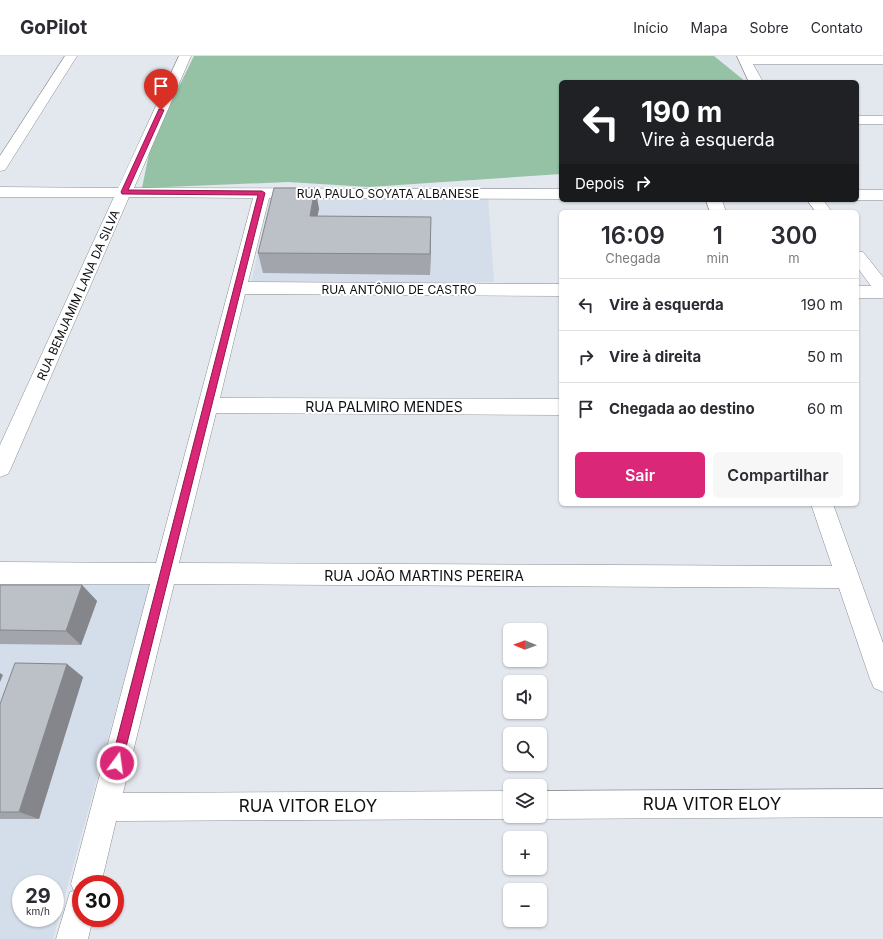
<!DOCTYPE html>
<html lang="pt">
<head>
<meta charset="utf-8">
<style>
	:root { --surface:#fff; --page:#f7f7f7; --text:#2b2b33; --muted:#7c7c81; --line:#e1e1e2; --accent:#db2777 }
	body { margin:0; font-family:Inter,sans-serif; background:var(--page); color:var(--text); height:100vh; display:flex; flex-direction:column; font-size:15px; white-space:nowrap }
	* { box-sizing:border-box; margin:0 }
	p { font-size:13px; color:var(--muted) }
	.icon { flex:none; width:22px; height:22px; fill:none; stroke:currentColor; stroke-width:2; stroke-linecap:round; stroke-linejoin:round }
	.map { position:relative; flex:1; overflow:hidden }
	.sheet { position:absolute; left:559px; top:154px; width:300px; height:296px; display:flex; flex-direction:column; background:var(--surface); border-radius:6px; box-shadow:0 1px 3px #0004 }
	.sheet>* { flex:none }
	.top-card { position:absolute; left:559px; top:24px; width:300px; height:122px; border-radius:6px; box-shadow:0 1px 3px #0004; background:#202124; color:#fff; overflow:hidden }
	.needle { width:26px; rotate:271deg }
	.buttons { position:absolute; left:503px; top:567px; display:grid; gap:8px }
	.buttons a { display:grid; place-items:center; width:44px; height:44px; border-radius:6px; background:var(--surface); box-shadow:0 1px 3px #0004; font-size:20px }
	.speed { position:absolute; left:12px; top:819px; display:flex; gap:8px; font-size:20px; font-weight:700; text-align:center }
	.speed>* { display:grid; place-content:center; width:52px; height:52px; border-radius:50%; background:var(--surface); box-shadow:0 1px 3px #0004; line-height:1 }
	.speed small { font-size:10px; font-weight:400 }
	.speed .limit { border:6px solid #d22; background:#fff; color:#111 }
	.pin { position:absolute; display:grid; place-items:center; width:34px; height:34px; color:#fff; margin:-41px -17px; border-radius:50% 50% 50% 0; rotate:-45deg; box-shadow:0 0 4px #0007 }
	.pin .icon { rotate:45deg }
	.me { position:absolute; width:44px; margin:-22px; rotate:14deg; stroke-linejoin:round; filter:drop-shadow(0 0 3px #0008) }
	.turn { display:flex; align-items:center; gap:14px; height:84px; padding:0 16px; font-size:18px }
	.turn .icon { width:52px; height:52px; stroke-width:2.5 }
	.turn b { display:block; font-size:28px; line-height:34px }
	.then { display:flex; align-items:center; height:38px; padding:0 16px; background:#0003; gap:8px; font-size:15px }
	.eta { display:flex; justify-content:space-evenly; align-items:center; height:68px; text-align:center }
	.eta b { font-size:24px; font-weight:600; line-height:28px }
	.cta { display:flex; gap:8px; margin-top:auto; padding:8px 16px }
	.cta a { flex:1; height:46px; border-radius:6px; background:var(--accent); color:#fff; font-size:16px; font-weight:600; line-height:46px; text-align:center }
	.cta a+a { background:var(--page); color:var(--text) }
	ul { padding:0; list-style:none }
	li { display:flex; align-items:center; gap:12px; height:52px; padding:0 16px; border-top:1px solid var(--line) }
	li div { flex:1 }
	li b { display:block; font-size:15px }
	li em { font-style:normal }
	header { display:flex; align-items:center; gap:24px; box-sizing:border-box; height:56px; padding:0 20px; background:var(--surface); border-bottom:1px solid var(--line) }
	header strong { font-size:19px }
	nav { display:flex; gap:22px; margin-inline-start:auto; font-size:14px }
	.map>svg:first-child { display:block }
</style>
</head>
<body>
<header>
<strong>GoPilot</strong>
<nav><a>Início</a><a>Mapa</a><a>Sobre</a><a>Contato</a></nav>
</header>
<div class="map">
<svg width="883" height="883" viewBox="0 0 883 883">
	<rect width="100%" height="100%" fill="#e3e7ee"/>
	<g fill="#d4ddea" fill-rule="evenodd">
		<polygon points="488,141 494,226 251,227 270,142"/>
		<path d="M0 529H150L53 883H0ZM21 828H55V862H21Z"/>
	</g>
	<polygon fill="#95c1a5" points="194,0 714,0 746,26 561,26 561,118 369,131 288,126 142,132 150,93 165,59"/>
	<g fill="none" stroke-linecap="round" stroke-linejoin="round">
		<defs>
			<g id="minor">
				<polygon points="65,0 77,0 7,111 5,114 0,115 0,100"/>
				<polygon points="179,0 191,0 134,132 561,133 561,143 269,142 248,226 561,228 561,240 245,238 220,342 561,343 561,359 216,357 179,507 832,510 811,448 833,448 883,587 883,636 874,632 870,623 839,532 174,528 123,737 510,735 510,760 518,760 510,763 116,765 101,828 81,828 81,862 93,862 88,883 56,883 70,836 74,835 71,828 150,528 0,528 0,506 156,507 253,142 129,141 11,412 8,418 0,421 0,389 114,141 0,141 0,131 118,132"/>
				<polygon points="737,0 883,0 883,8 753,8 763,26 749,26"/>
				<rect x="857" y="60" width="26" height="8"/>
				<rect x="857" y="134" width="26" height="10"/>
				<polygon points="706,144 722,144 726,156 710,156"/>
				<polygon points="807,144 823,144 832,156 816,156"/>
				<polygon points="857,195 863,196 883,221 883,242 857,242 857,230 871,230 857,211"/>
				<polygon points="883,733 883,761 540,763 532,760 540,760 540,735"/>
			</g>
		</defs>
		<use href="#minor" stroke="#8a8e94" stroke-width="1"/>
		<use href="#minor" fill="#fff" fill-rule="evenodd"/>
	</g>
	<g fill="#a2a5ab">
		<polygon points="315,132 319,153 317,160 431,181 430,219 263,217 258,197"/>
		<polygon points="0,529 82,529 97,545 81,589 0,588"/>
		<polygon points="83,621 39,763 0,763 0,648"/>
	</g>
	<g fill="#84868b">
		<polygon points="315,132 319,153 313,180 310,160"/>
		<polygon points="431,161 431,181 430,219 430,198"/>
		<polygon points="82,529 97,545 81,589 66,575"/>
		<polygon points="67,608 83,621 39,763 19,756"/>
		<polygon points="0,617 3,619 0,626"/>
	</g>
	<g fill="#bcc0c7" stroke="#84868b">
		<polygon points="274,132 315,132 310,160 431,161 430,198 258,197"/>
		<polygon points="0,529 82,529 66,575 0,574"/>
		<polygon points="15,607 67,608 19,756 0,756 0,648"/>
	</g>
	<polygon fill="#db2777" stroke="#8e194d" points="159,53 164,54 128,134 262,135 265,137 122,707 121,711 117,713 113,711 111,707 258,139 122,138 121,136"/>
	<g text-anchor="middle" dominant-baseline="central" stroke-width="4" stroke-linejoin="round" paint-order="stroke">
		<g font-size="12" fill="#0f1012" stroke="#fff">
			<text x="388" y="137">RUA PAULO SOYATA ALBANESE</text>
			<text x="399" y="233">RUA ANTÔNIO DE CASTRO</text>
			<text transform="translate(78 239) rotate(-66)">RUA BEMJAMIM LANA DA SILVA</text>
		</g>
		<g font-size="14" fill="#0f1012" stroke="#fff">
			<text x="384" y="350">RUA PALMIRO MENDES</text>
			<text x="424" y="519">RUA JOÃO MARTINS PEREIRA</text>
		</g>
		<g font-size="17" fill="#0f1012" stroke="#fff">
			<text x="712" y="748">RUA VITOR ELOY</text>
			<text x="308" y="750">RUA VITOR ELOY</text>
		</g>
	</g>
</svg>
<div class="buttons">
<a><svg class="needle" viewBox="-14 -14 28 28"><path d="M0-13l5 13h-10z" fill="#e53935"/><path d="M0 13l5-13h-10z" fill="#7c7c81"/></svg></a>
<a><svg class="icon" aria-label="sound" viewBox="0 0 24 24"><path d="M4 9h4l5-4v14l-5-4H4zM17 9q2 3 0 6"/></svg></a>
<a><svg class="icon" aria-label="search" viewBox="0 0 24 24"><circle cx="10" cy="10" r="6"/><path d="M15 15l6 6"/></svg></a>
<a><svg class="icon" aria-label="layers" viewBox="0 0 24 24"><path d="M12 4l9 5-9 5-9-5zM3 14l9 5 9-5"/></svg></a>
<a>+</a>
<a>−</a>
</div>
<div class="speed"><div>29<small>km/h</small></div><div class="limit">30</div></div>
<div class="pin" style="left:161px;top:54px;background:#d93025"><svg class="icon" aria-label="arrive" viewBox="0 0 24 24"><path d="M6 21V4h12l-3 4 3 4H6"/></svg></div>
<svg class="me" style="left:117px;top:707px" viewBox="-20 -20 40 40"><circle r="17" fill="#db2777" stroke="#fff" stroke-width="3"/><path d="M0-11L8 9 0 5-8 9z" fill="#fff"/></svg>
<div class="top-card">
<div class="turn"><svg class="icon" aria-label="left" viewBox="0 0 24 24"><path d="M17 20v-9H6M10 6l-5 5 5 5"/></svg><div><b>190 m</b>Vire à esquerda</div></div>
<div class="then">Depois<svg class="icon" aria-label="right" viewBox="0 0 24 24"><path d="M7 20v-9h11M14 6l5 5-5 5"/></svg></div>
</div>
<section class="sheet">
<div class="eta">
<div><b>16:09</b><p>Chegada</p></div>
<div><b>1</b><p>min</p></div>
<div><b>300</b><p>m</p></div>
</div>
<ul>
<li><svg class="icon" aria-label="left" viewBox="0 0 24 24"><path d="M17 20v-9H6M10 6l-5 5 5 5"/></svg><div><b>Vire à esquerda</b></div><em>190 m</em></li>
<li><svg class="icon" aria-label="right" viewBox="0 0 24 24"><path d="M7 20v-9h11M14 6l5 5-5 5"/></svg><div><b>Vire à direita</b></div><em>50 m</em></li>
<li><svg class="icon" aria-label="arrive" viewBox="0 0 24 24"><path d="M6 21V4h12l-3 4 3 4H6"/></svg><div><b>Chegada ao destino</b></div><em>60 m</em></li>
</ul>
<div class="cta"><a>Sair</a><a>Compartilhar</a></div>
</section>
</div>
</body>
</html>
